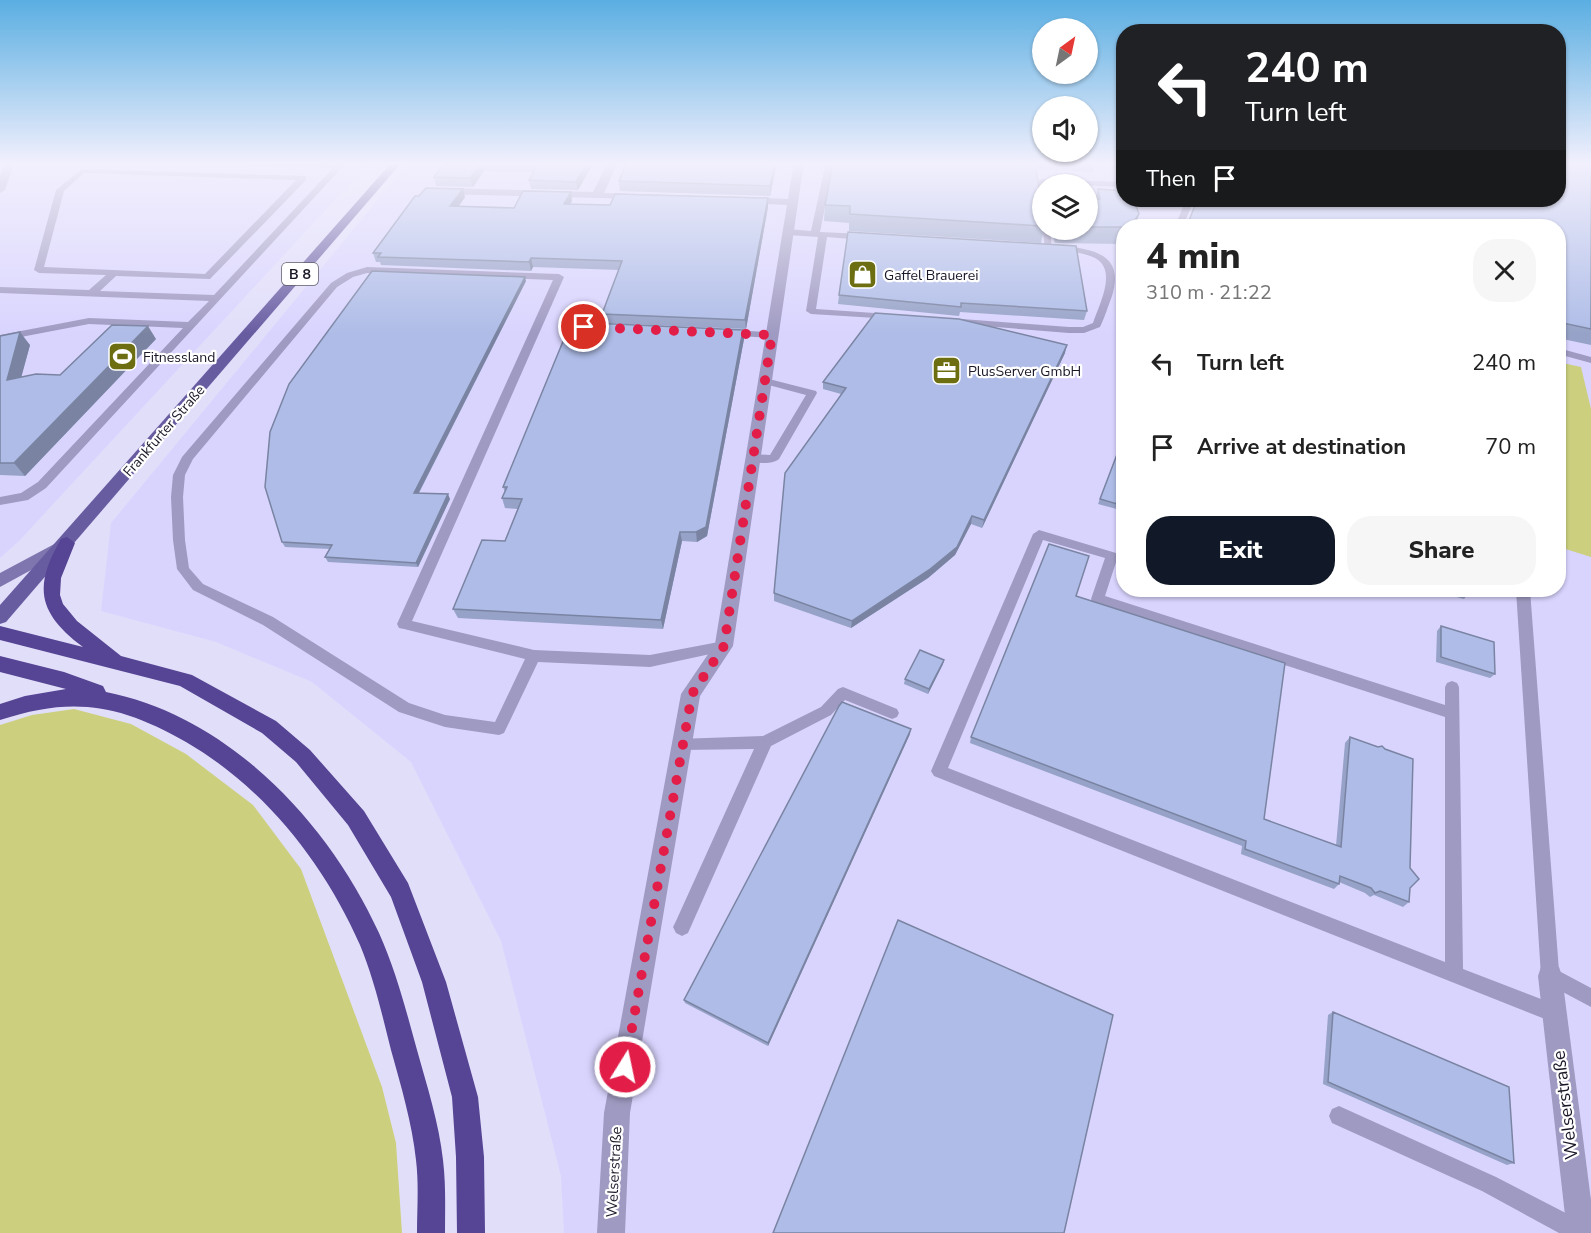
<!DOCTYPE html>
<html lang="en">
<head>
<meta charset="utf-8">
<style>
	:root { --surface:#fff; --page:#f6f6f6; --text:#222; --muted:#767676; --accent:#111827 }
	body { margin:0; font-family:"Nunito Sans",sans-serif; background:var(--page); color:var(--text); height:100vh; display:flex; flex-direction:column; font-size:22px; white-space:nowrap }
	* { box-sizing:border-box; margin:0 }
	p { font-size:20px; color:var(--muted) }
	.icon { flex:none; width:33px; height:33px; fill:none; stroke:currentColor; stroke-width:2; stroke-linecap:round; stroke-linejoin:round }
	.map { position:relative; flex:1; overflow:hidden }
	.drawer { position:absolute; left:1116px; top:219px; width:450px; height:378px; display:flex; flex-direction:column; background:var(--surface); border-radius:24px; box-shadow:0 2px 4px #0004 }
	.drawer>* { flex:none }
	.hud { position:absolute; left:1116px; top:24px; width:450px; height:183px; border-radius:24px; box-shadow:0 2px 4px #0004; background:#202124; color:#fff; overflow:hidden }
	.needle { width:39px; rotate:33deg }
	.buttons { position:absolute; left:1032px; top:18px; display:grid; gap:12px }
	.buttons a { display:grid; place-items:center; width:66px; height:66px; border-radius:50%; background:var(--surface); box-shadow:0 2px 4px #0004; font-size:30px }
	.pin { position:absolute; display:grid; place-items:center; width:51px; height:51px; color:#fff; margin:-26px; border:3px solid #fff; border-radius:50%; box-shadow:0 2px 6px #0007 }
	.me { position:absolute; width:66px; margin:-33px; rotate:10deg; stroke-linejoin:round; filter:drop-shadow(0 0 4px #0008) }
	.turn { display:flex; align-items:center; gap:21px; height:126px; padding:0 30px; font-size:27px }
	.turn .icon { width:78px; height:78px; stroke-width:2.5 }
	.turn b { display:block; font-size:42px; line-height:51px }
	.then { display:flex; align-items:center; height:57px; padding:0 30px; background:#0003; gap:12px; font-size:22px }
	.round { display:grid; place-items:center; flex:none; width:63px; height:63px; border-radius:24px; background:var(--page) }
	.head { display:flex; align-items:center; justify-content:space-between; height:102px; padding:0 30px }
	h1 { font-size:36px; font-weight:800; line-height:45px }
	.primary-button { display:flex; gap:12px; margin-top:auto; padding:12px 30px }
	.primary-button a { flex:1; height:69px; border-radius:24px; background:var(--accent); color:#fff; font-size:24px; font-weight:800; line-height:69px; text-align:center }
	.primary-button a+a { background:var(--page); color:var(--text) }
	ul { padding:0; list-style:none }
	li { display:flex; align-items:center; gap:18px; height:84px; padding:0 30px }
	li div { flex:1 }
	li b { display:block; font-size:22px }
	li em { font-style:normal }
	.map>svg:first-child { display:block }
</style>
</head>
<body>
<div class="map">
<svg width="1591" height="1233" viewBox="0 0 1591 1233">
	<rect width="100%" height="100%" fill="#e1defa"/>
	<g fill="#d9d4fe" fill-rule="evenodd">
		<polygon points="0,162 370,162 19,541 0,558"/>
		<path d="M409 162H1123L1124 200H1558L1591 162V1233H564L561 1176 501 941 411 762 312 682 216 642 101 611 111 523ZM1042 184H1088V230H1042ZM1124 226H1558V590H1124Z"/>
	</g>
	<g fill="#ccd07e">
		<polygon points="1558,362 1581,367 1591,409 1591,557 1559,547"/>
		<polygon points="74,709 131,724 186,754 253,805 301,869 382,1087 396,1143 402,1233 0,1233 0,725 32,715"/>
	</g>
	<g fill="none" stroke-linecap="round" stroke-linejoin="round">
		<g fill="#9f9ac1" fill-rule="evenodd">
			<path d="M187 162H347L46 488 28 500 0 505V497L21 493 38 482 183 328 89 324 0 341V335L89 318 188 322 209 301 0 293V287L89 290 106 275 39 273 34 270 56 190 82 169 306 176V180L210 279 116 276 100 291 214 295 333 168 191 164ZM84 173 296 180 205 274 44 267 64 191Z"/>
			<polygon points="826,162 834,162 820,232 864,234 868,237 864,240 827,237 816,309 889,314 894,317 892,319 811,314 806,311 818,237 788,235 784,232 788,229 811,231"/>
			<polygon points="1111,162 1119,162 1124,172 1124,187 1045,184 1042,184 1042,202 1038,200 1037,181 1041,179 1120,182"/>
			<polygon points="1186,200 1194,200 1183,226 1175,226"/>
			<polygon points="1042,229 1050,230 1052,249 1045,247"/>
			<path d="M1060 245C1093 250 1125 253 1112 296 1108 306 1105 317 1100 327L1084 333H1069L959 324V320L962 319 1069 327H1083L1093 323C1099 305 1118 270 1095 258 1083 252 1069 252 1057 250V246Z"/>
			<path d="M367 267 559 274 564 277 412 621 534 650 650 655 724 641 729 642 731 646 729 650 650 667 538 662 504 733 499 735 445 727 399 712 263 625 193 590 177 569 173 540 171 497 173 475 182 457 331 283 347 273ZM367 273 553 280 397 624 399 628 404 629 525 659 495 722 445 715 409 703 273 617 203 584 189 568 185 540 183 497 185 475 193 459 337 287 353 277Z"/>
			<polygon points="726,330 772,332 777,335 772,338 723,335 723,331"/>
			<polygon points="1558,348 1591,357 1591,363 1558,354"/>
			<path d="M765 378 816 391 817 393 779 459C772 465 754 464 747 458L753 454 770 455 806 395 761 383V379Z"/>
			<path d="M1039 530 1116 553 1118 556 1105 596 1445 705V687L1447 683 1452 681 1457 683 1459 687 1463 969 1562 1007 1564 1014 1562 1021 1555 1023 934 776 931 771 1033 534ZM1043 540 1105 558 1091 599 1093 603 1445 717V962L948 768Z"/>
			<polygon points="1516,590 1530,590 1559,971 1591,988 1591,1007 1544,982 1541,976"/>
			<polygon points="843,687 897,709 899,713 897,717 892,719 845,700 831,715 771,746 688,933 682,936 676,933 673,927 676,921 754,749 683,750 678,749 675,744 678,739 763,736 821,707 838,689"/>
			<polygon points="1339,1106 1496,1177 1589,1225 1591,1233 1559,1233 1482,1191 1332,1123 1329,1116 1332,1109"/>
		</g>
		<g fill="#9f9ac1" fill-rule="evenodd">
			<polygon points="5,162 15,162 5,190 0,193 0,175"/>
			<polygon points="608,162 618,162 604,193 639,194 644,197 643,199 441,194 436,191 441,188 593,192"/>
			<polygon points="794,162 804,162 733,646 700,696 630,1113 625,1233 597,1233 604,1113 681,694 715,644 787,205 744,203 739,200 744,197 788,199"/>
			<polygon points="1550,964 1559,967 1562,976 1591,1200 1591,1233 1567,1233 1538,976 1541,967"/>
		</g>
		<polygon fill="#7f76af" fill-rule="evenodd" points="60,541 66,543 68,547 66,551 0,587 0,573"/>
		<polygon fill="#685ca1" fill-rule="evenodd" points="392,162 402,162 6,622 0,624 0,605"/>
		<g fill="#564494" fill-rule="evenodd">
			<path d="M67 537 75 543 61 578 60 595 63 604 77 621 121 656 192 675 276 721 310 750 364 811 408 883 446 982 478 1097 484 1157 485 1233H457L456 1157 452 1097 422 982 391 897 348 825 296 762 262 733 180 686 0 640V626L83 647C38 613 33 587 61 539Z"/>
			<path d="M0 656 64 672 103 686 106 692C229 716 329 823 379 933 396 971 406 1010 417 1050 427 1086 439 1123 443 1160 446 1185 445 1209 445 1233H417C417 1209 419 1185 416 1160 412 1123 401 1086 391 1050 382 1014 374 979 360 945 324 863 264 787 186 742 120 704 72 696 0 720V704L25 696 66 689 0 672Z"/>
		</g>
	</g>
	<g fill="#96a2c7">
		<polygon points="446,162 594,162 578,190 531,189 529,180 534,172 484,171 473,187 436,186 434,177"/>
		<polygon points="777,162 770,196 620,191 619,181"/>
		<polygon points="833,162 1095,162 1093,172 1036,169 1040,196 1042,196 1042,230 1044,230 1041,243 849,231 849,223 824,221 825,205"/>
		<polygon points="1591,162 1591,345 1558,338 1558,226"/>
		<polygon points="1098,189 1139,214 1135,226 1124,226 1124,244 1055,243 1051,230 1088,230 1088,199 1095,199"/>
		<polygon points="419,196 465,197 459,206 514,208 572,201 570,204 610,205 768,198 768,207 746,329 604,323 602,314 619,270 533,267 531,271 381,265 380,262 376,262 373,253"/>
		<polygon points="526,281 419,493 450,499 418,567 328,562 325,557 330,549 285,547 282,542"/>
		<polygon points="839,295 1087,311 1084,320 960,312 959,316 838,304"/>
		<polygon points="743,330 744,339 707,536 697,542 682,541 663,629 458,618 453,609 505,541 518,509 505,508 502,498 505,492 503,487"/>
		<polygon points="0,336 30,345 21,377 60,375 156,339 25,476 0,475"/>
		<polygon points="1065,353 982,528 971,524 955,555 928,578 851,628 774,601 774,593 841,394 823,389 823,382"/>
		<polygon points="1124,436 1124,511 1098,504"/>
		<polygon points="1432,590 1468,590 1468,594 1464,599"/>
		<polygon points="1076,596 1264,819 1336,846 1345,743 1350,737 1409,902 1403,907 1374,895 1370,897 1365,893 1339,882 1339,884 1334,889 1241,854 1242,846 970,743 971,737"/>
		<polygon points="1441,626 1495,674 1490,678 1436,662 1437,631"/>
		<polygon points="944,660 943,664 928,694 904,684 905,679"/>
		<polygon points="910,734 768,1046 685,1003 684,1000"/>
		<polygon points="1333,1012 1514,1163 1507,1165 1323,1084 1328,1015"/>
	</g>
	<g fill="#7a84a2">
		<polygon points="588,162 594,162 578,190 576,182"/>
		<polygon points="775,162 777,162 770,196 770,186"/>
		<polygon points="482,163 484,171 473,187 470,178"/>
		<polygon points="463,189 465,197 453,214 450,206"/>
		<polygon points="571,192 572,201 566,212 564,204"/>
		<polygon points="768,198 768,207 746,329 745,320"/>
		<polygon points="1139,214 1135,226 1131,226"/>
		<polygon points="531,258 533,267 531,271 529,262"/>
		<polygon points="525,277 526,281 416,498 414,493"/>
		<polygon points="148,326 156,339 25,476 14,463"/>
		<polygon points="743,330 744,339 707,536 697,542 696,532"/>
		<polygon points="20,332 30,345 17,393 7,380"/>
		<polygon points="1067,345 1065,353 982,528 984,520"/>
		<polygon points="448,494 450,499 418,567 416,563"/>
		<polygon points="972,516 971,524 955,555 928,578 851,628 852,621"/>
		<polygon points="680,532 682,541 663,629 661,620"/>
		<polygon points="944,660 943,664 928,694 929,689"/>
		<polygon points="911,729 910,734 768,1046 768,1043"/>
	</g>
	<g fill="#aebce7" stroke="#7a84a2" stroke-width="1.5">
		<polygon points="446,162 588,162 576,182 529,180 538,164 482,163 470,178 434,177"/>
		<polygon points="627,162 775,162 770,186 619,181"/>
		<polygon points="833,162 1035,162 1040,196 1042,196 1042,226 850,214 850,206 825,205"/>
		<polygon points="1558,162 1591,162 1591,329 1558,322 1558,226 1187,226 1197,200 1558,200"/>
		<polygon points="426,188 463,189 450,206 514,208 523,191 571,192 564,204 610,205 615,194 768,198 745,320 602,314 622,261 531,258 529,262 378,257 381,253 373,253 415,196 419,196"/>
		<polygon points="1098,189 1124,191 1124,200 1134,200 1139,214 1131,226 1124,226 1124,227 1088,227 1088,199 1100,199"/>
		<polygon points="848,232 1076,246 1087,311 961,303 961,307 839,295"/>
		<polygon points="372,271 525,277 414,493 448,494 416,563 325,557 332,545 282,542 265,487 270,432 289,384"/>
		<polygon points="875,313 959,319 1067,345 984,520 972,516 957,547 929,570 852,621 774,593 785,473 846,388 823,382"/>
		<polygon points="571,322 743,330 706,527 696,532 680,532 661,620 453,609 482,540 505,541 522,499 502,498 507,487 503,487"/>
		<polygon points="112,325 148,326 14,463 0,463 0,336 20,332 7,380 36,374 60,375"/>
		<polygon points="1124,436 1124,506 1100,499"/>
		<polygon points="1049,544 1089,556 1076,596 1285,663 1264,819 1341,847 1350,737 1378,747 1382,746 1385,749 1413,759 1410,868 1419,879 1410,888 1409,902 1380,891 1375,893 1371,888 1340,876 1339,884 1245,849 1246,841 971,737"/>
		<polygon points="1453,590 1468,590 1468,594"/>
		<polygon points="1441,626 1494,642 1495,674 1441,657"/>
		<polygon points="920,650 944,660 929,689 905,679"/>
		<polygon points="842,702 911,729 768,1043 684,1000 839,706"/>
		<polygon points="898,920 1113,1015 1064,1233 773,1233"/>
		<polygon points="1333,1012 1509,1087 1514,1163 1328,1082"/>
	</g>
	<linearGradient id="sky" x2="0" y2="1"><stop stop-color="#5aaee2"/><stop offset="0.49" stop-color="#f2f0fd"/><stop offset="1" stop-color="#f2f0fd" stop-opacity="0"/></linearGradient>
	<rect width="1591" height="334" fill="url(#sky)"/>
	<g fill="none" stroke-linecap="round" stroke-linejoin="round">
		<polyline stroke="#e11d48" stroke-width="10" stroke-dasharray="0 18" points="584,327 772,335 724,646 692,694 625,1067"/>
	</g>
	<defs>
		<symbol id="shop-square" viewBox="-11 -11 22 22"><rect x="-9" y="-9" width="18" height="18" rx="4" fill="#6d6e11" stroke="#fff"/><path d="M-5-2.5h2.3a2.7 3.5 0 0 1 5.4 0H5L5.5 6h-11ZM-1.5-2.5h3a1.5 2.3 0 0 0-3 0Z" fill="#fff"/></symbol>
		<symbol id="stadium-square" viewBox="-11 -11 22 22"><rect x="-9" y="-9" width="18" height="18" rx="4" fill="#6d6e11" stroke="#fff"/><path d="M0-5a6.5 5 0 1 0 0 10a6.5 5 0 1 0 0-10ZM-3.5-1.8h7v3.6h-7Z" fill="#fff"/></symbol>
		<symbol id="office-square" viewBox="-11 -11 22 22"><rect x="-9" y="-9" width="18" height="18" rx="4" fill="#6d6e11" stroke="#fff"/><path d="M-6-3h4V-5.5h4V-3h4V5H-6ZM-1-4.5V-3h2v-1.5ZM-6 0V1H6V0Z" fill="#fff"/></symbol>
	</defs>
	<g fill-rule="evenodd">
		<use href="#shop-square" x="846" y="258" width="33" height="33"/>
		<use href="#stadium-square" x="106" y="340" width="33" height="33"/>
		<use href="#office-square" x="930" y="354" width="33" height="33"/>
	</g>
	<g text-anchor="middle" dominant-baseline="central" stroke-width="4.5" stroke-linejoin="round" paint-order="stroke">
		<rect fill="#fff" stroke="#5f5d68" stroke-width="1.5" x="282" y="263" width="36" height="22" rx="4.5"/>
		<g font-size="14" font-weight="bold" fill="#1a1727">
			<text x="300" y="274">B 8</text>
		</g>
		<g font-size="14" fill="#1a1727" stroke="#fff" text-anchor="start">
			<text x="884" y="275">Gaffel Brauerei</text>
			<text x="143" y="357">Fitnessland</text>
			<text x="968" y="371">PlusServer GmbH</text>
		</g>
		<g font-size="14" fill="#1a1727" stroke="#fff">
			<text transform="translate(164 431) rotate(-49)">Frankfurter Straße</text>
		</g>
		<g font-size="15" fill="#1a1727" stroke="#fff">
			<text transform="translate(614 1172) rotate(-87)">Welserstraße</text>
		</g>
		<g font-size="18" fill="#1a1727" stroke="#fff">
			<text transform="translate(1565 1105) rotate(-97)">Welserstraße</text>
		</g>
	</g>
</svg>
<div class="buttons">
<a><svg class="needle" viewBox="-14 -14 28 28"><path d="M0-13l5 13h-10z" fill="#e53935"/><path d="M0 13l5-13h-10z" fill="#767676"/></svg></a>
<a><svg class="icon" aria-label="sound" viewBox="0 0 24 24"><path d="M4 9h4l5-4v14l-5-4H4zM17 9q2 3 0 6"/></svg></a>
<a><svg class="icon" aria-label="layers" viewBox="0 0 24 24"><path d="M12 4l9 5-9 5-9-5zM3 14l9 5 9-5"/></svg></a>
</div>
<div class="pin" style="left:584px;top:327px;background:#d93025"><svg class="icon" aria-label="arrive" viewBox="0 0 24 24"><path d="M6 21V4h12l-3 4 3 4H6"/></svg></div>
<svg class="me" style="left:625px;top:1067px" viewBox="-20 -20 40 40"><circle r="17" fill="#e11d48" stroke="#fff" stroke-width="3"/><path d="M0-11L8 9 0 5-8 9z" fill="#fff"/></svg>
<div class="hud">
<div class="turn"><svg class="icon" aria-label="left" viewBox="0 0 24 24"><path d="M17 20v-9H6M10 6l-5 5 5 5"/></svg><div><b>240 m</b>Turn left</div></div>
<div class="then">Then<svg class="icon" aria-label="arrive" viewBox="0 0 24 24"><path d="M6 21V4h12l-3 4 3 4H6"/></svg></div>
</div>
<section class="drawer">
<div class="head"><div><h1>4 min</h1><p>310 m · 21:22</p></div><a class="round"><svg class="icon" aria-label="close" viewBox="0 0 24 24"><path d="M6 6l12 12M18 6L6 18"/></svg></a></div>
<ul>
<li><svg class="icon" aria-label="left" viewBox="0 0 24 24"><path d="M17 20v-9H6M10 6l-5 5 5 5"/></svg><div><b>Turn left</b></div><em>240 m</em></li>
<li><svg class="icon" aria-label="arrive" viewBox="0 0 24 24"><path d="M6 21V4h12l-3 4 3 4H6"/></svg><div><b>Arrive at destination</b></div><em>70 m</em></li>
</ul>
<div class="primary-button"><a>Exit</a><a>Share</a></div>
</section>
</div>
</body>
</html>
